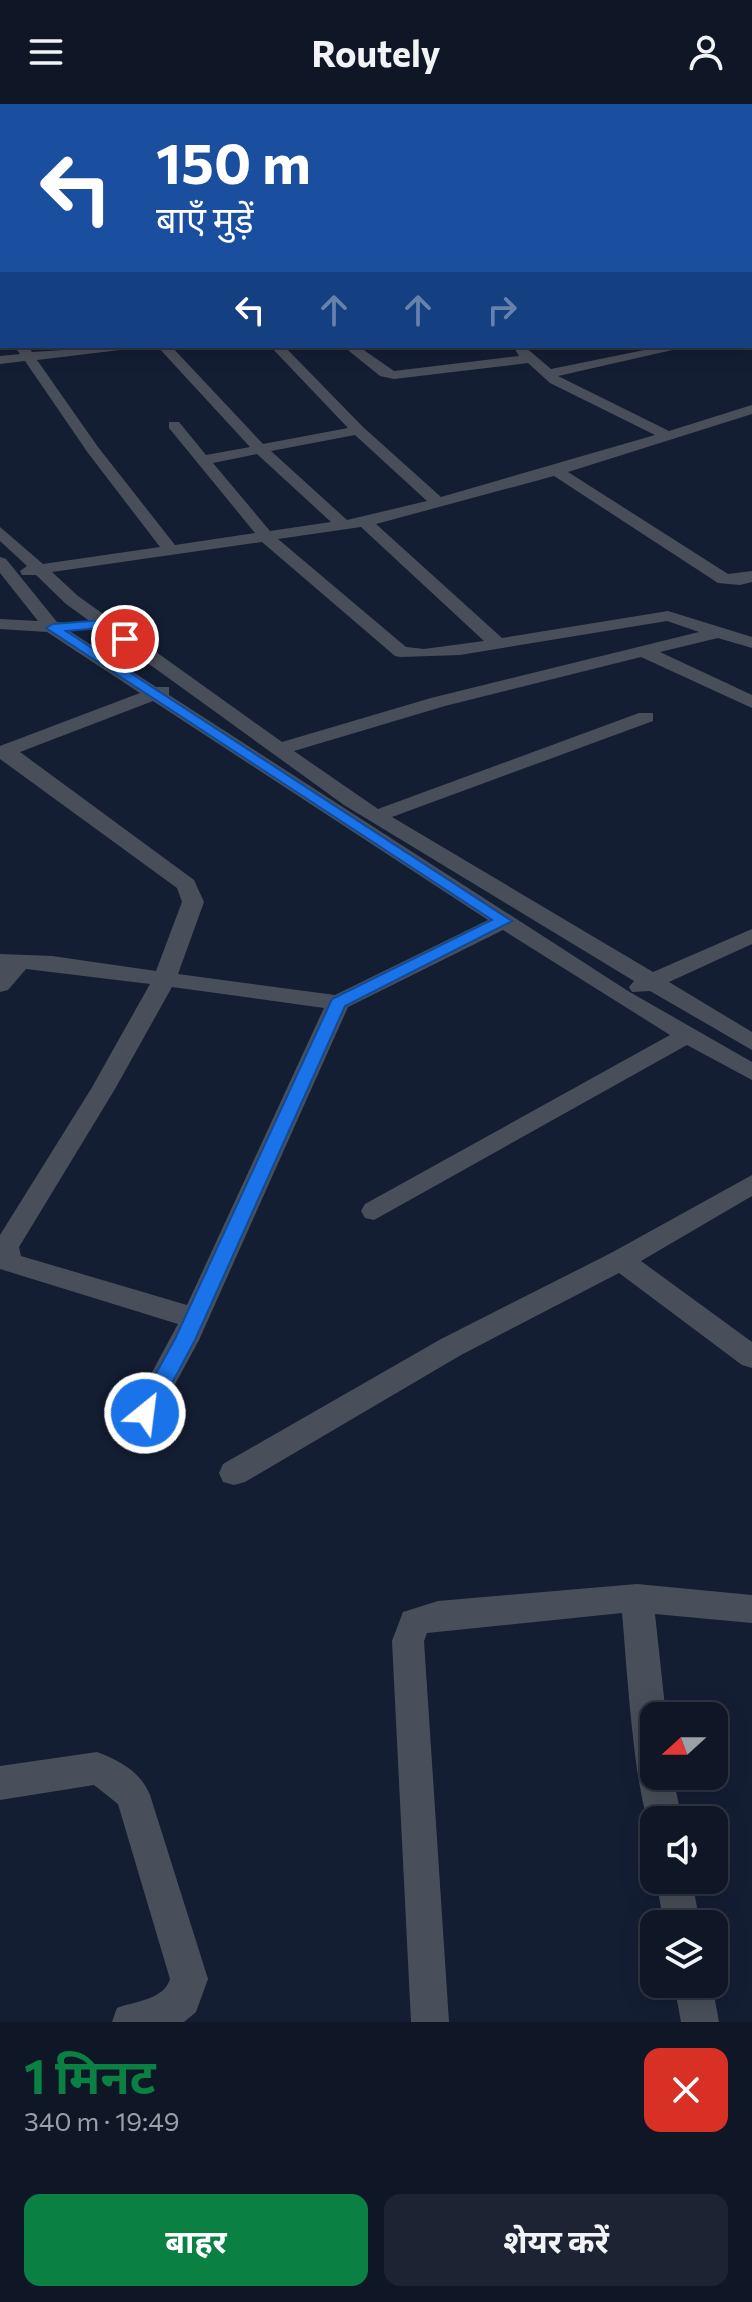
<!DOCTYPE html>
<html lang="hi">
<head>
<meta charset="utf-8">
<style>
	:root { --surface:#0f1626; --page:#1d2332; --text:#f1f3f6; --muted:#9b9fa7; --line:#2f3543; --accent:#0b8043 }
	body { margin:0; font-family:Commissioner,"Noto Sans Devanagari",sans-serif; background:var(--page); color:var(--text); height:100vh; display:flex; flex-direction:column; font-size:30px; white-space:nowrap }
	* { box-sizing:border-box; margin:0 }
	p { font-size:26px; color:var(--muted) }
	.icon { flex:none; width:44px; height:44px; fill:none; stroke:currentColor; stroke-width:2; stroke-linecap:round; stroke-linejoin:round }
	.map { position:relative; height:1918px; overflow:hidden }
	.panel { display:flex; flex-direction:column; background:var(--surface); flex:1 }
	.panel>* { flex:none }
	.top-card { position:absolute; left:0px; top:0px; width:752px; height:244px; box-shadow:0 4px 20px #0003,0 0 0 2px var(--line); background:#1a4fa0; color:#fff; overflow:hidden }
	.needle { width:52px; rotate:249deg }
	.tools { position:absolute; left:640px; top:1598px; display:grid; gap:16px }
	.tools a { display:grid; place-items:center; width:88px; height:88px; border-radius:16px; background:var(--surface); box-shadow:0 4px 20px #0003,0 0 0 2px var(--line); font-size:40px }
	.pin { position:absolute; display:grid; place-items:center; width:68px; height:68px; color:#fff; margin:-34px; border:4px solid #fff; border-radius:50%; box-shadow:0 2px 8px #0007 }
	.me { position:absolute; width:88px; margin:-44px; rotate:29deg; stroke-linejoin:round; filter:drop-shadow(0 0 6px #0008) }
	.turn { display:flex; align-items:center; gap:28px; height:168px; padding:0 24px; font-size:36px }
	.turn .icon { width:104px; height:104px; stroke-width:2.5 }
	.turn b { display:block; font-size:56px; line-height:68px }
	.lanes { display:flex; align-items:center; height:76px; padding:0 24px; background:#0003; justify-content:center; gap:40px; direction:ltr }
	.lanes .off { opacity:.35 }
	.round { display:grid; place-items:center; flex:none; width:84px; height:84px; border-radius:16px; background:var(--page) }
	.summary { display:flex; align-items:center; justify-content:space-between; height:136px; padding:0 24px }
	h1 { font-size:48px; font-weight:700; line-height:60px; color:var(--accent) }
	.primary-button { display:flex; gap:16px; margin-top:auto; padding:16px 24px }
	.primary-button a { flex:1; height:92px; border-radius:16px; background:var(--accent); color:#fff; font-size:32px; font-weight:700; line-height:92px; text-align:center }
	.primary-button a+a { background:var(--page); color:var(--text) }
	header { display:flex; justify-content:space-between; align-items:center; height:104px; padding:0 24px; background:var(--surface); font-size:36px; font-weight:700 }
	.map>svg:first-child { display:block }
</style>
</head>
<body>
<header><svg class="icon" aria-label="menu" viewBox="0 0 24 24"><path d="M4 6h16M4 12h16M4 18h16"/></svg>Routely<svg class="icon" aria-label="person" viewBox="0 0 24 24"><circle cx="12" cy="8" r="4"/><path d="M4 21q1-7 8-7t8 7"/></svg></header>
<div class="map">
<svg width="752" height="1918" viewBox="0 0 752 1918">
	<rect width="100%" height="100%" fill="#141e33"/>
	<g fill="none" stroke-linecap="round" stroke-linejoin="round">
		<g fill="#494f5a" fill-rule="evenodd">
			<polygon points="260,0 273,0 275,2 262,2"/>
			<polygon points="444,0 455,0 457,2 446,2"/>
			<polygon points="2,16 2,22 0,23 0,17"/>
			<rect x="0" y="42" width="2" height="6"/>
			<rect x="750" y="128" width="2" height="6"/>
			<rect x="750" y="152" width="2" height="8"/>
			<rect x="0" y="162" width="2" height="8"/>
			<rect x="750" y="186" width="2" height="8"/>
			<polygon points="0,208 2,209 2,219 0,218"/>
			<polygon points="750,217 752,218 752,226 750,225"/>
			<path d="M14 242H28L32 248 127 242 120 246 37 256 98 343 175 441 255 429 169 324V318H179L206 351 250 343 157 242H171L263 340 348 324 270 242H284L363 323 441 393 655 331 550 279 528 259 394 275 380 272 343 242H358L394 267 519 252 513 242H524L551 265 664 242H690L558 272 669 327 752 301V310L568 368 728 470 752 467V478L740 481 718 479 554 372 376 420 502 534 668 507 752 533V544L718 534 660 548 752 591V604L641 553 445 602 294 647 378 705 639 609H653V617L392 713 653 868 752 825V840L669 878 752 928V946L650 887 632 888 629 883 634 877 344 701 66 500 36 471H22L20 467 27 462 0 437V423L43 460 160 443 88 349 25 257 0 260V252L20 250ZM355 331 427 397 347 416 271 347ZM257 350 331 418 270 427 213 359ZM361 423 484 537 424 545 406 543 278 435ZM262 438 395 552 401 553 460 551 667 517 699 528 431 594 282 638 78 492 52 468Z"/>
			<path d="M0 453 6 455 57 518 67 519 68 526 156 583H169V591L628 887 752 958V976L687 941 374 1116 365 1114 361 1107 365 1100 670 931 503 826 348 903 199 1236 155 1317 145 1321 135 1317 130 1309 178 1220 0 1165V1131L91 985 150 880 26 865 8 886 0 888V850L52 852 156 867 182 798 177 784 0 655V642L140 589 47 528 0 525V515L38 517 0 469ZM153 597 488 816 335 891 178 870 204 798 194 776 20 648ZM172 883 324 904 187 1201 21 1152 19 1143 115 985Z"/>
			<polygon points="752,1071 752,1092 641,1157 752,1238 752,1264 742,1261 619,1169 461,1251 245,1378 234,1381 223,1378 219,1369 223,1360 441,1235 611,1149"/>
			<path d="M637 1480 752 1491V1519L655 1510 666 1612H654V1672H673L682 1716H654V1729C635 1708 626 1548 622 1509L427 1529 424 1537 449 1918H411L392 1537 403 1508 438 1497Z"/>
			<path d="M97 1648C120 1657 140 1667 150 1691L208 1875 196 1908 184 1918H112L117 1904C135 1897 164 1896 170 1875L118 1700 94 1681 0 1696V1662Z"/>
			<polygon points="656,1776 692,1776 700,1820 664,1820"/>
			<polygon points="674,1880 712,1880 719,1918 681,1918"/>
		</g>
	</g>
	<polygon fill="#1a73e8" stroke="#114b97" stroke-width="2" points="104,516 130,532 130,537 120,537 101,524 66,527 512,817 345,902 195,1236 153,1315 137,1315 134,1309 175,1235 332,895 492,816 46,524 53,520"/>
</svg>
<div class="tools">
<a><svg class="needle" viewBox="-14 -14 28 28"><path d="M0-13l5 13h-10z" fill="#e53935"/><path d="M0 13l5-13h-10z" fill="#9b9fa7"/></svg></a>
<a><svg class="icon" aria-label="sound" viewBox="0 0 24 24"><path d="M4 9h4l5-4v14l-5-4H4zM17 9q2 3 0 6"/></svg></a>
<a><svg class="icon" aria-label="layers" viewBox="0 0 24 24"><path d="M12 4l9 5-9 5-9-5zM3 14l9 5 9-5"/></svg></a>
</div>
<div class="pin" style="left:125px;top:535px;background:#d93025"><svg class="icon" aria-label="arrive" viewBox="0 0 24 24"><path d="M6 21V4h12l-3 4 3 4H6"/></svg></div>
<svg class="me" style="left:145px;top:1309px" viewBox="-20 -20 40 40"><circle r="17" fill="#1a73e8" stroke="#fff" stroke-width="3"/><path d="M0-11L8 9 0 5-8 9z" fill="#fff"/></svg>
<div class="top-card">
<div class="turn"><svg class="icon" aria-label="left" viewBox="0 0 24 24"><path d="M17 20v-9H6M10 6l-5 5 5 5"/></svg><div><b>150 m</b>बाएँ मुड़ें</div></div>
<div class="lanes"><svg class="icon" aria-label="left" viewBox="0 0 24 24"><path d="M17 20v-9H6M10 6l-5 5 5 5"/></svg><svg class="icon off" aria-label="ahead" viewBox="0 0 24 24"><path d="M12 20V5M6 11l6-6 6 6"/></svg><svg class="icon off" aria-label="ahead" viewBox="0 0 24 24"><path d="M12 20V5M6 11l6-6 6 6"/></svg><svg class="icon off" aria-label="right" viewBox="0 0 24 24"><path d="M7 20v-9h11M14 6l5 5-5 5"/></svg></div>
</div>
</div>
<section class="panel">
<div class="summary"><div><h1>1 मिनट</h1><p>340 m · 19:49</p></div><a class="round" style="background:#d93025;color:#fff"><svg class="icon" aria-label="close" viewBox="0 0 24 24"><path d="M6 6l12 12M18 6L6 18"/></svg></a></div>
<div class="primary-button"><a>बाहर</a><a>शेयर करें</a></div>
</section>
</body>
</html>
